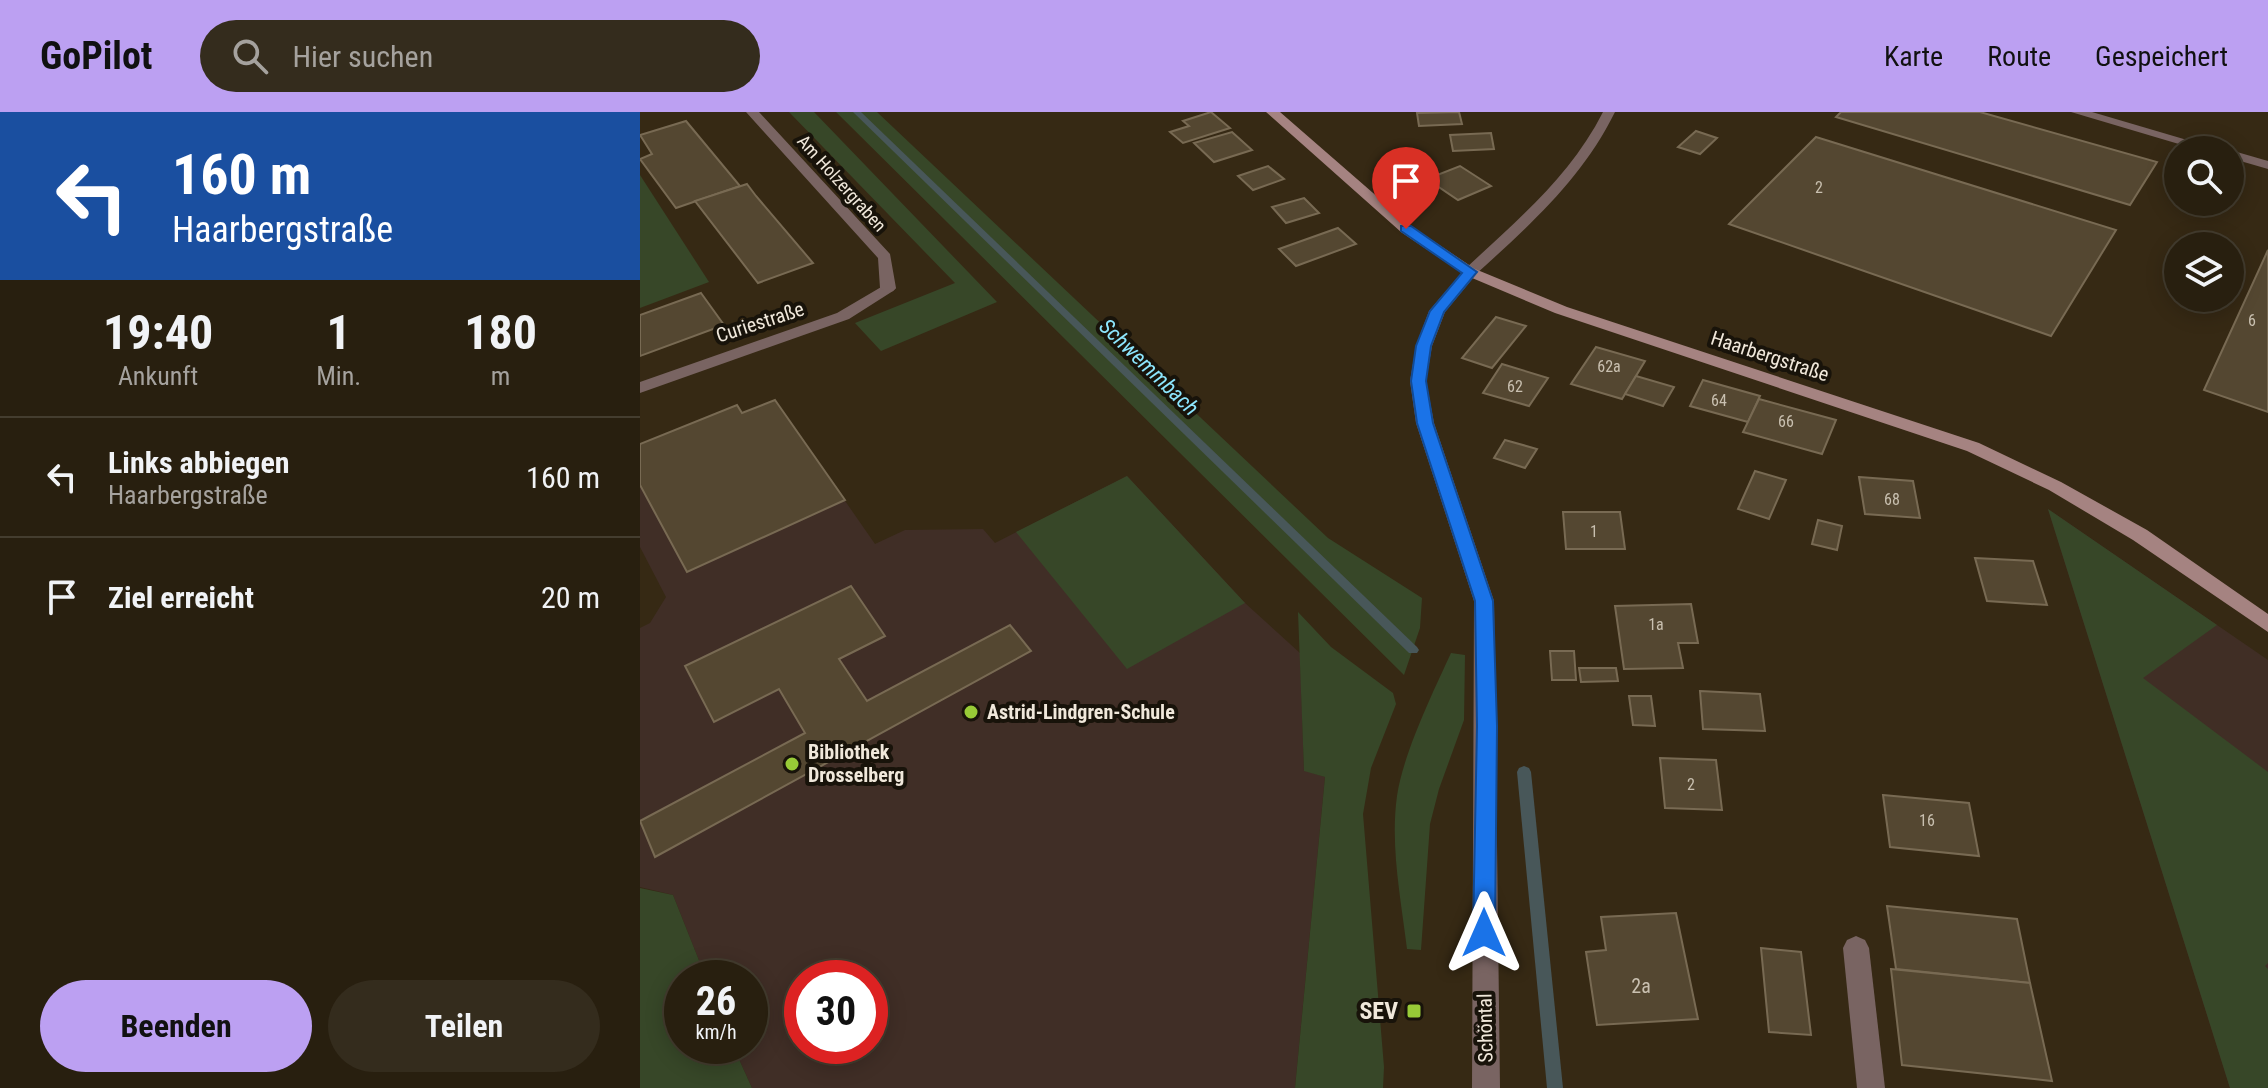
<!DOCTYPE html>
<html lang="de">
<head>
<meta charset="utf-8">
<style>
	:root { --surface:#281f0f; --page:#342c1d; --text:#f1f3f6; --muted:#a5a29e; --line:#443d2f; --accent:#bca0f2 }
	body { margin:0; font-family:"Roboto Condensed",sans-serif; background:var(--page); color:var(--text); height:100vh; display:flex; flex-direction:column; font-size:30px; white-space:nowrap }
	* { box-sizing:border-box; margin:0 }
	p { font-size:26px; color:var(--muted) }
	.icon { flex:none; width:44px; height:44px; fill:none; stroke:currentColor; stroke-width:2; stroke-linecap:round; stroke-linejoin:round }
	.map { position:relative; flex:1; overflow:hidden }
	.panel { display:flex; flex-direction:column; background:var(--surface); width:640px }
	.panel>* { flex:none }
	.hud { background:#1a4fa0; color:#fff; overflow:hidden }
	.tools { position:absolute; left:1524px; top:24px; display:grid; gap:16px }
	.tools a { display:grid; place-items:center; width:80px; height:80px; border-radius:50%; background:var(--surface); box-shadow:0 4px 20px #0003,0 0 0 2px var(--line); font-size:40px }
	.speed { position:absolute; left:24px; top:848px; display:flex; gap:16px; font-size:40px; font-weight:700; text-align:center }
	.speed>* { display:grid; place-content:center; width:104px; height:104px; border-radius:50%; background:var(--surface); box-shadow:0 4px 20px #0003,0 0 0 2px var(--line); line-height:1 }
	.speed small { font-size:20px; font-weight:400 }
	.speed .limit { border:12px solid #d22; background:#fff; color:#111 }
	.pin { position:absolute; display:grid; place-items:center; width:68px; height:68px; color:#fff; margin:-82px -34px; border-radius:50% 50% 50% 0; rotate:-45deg; box-shadow:0 0 8px #0007 }
	.pin .icon { rotate:45deg }
	.me { position:absolute; width:88px; margin:-44px; rotate:0deg; stroke-linejoin:round; filter:drop-shadow(0 0 6px #0008) }
	.turn { display:flex; align-items:center; gap:28px; height:168px; padding:0 40px; font-size:36px }
	.turn .icon { width:104px; height:104px; stroke-width:2.5 }
	.turn b { display:block; font-size:56px; line-height:68px }
	.eta { display:flex; justify-content:space-evenly; align-items:center; height:136px; text-align:center }
	.eta b { font-size:48px; font-weight:700; line-height:56px }
	.cta { display:flex; gap:16px; margin-top:auto; padding:16px 40px }
	.cta a { flex:1; height:92px; border-radius:48px; background:var(--accent); color:#111; font-size:32px; font-weight:700; line-height:92px; text-align:center }
	.cta a+a { background:var(--page); color:var(--text) }
	ul { padding:0; list-style:none }
	li { display:flex; align-items:center; gap:24px; height:120px; padding:0 40px; border-top:2px solid var(--line) }
	li div { flex:1 }
	li b { display:block; font-size:30px }
	li em { font-style:normal }
	header { display:flex; align-items:center; gap:48px; box-sizing:border-box; height:112px; padding:0 40px; background:var(--accent); color:#111 }
	header strong { font-size:38px }
	nav { display:flex; gap:44px; margin-inline-start:auto; font-size:28px }
	.search { width:560px; height:72px; background:var(--page); display:flex; align-items:center; gap:20px; box-sizing:border-box; padding:0 28px; border-radius:44px; color:var(--muted); font-size:30px }
	main { display:flex; flex:1; min-height:0 }
	.map>svg:first-child { display:block }
</style>
</head>
<body>
<header>
<strong>GoPilot</strong>
<div class="search"><svg class="icon" aria-label="search" viewBox="0 0 24 24"><circle cx="10" cy="10" r="6"/><path d="M15 15l6 6"/></svg>Hier suchen</div>
<nav><a>Karte</a><a>Route</a><a>Gespeichert</a></nav>
</header>
<main>
<section class="panel">
<div class="hud">
<div class="turn"><svg class="icon" aria-label="left" viewBox="0 0 24 24"><path d="M17 20v-9H6M10 6l-5 5 5 5"/></svg><div><b>160 m</b>Haarbergstraße</div></div>
</div>
<div class="eta">
<div><b>19:40</b><p>Ankunft</p></div>
<div><b>1</b><p>Min.</p></div>
<div><b>180</b><p>m</p></div>
</div>
<ul>
<li><svg class="icon" aria-label="left" viewBox="0 0 24 24"><path d="M17 20v-9H6M10 6l-5 5 5 5"/></svg><div><b>Links abbiegen</b><p>Haarbergstraße</p></div><em>160 m</em></li>
<li><svg class="icon" aria-label="arrive" viewBox="0 0 24 24"><path d="M6 21V4h12l-3 4 3 4H6"/></svg><div><b>Ziel erreicht</b></div><em>20 m</em></li>
</ul>
<div class="cta"><a>Beenden</a><a>Teilen</a></div>
</section>
<div class="map">
<svg width="1628" height="976" viewBox="0 0 1628 976">
	<rect width="100%" height="100%" fill="#362914"/>
	<path fill="#402e26" fill-rule="evenodd" d="M135 288 235 432 265 418 343 417 355 431 487 364 605 491 660 541 664 658 685 665 655 976H112L93 934H110V866H66L33 783 0 775V516L10 511 26 485 0 435V332L97 293 102 301ZM162 866H230V934H162Z"/>
	<polygon fill="#402e25" points="1408,397 1628,548 1628,976 1590,976"/>
	<g fill="#374728">
		<polygon points="149,0 174,0 357,190 241,239 215,211 315,171"/>
		<polygon points="196,0 237,0 688,426 782,486 780,516 764,563"/>
		<polygon points="0,63 69,170 0,196"/>
		<polygon points="487,364 605,491 487,557 376,420"/>
		<polygon points="1408,397 1577,513 1503,566 1628,660 1628,851 1625,854 1628,857 1628,976 1590,976"/>
		<polygon points="658,500 691,535 753,581 756,592 731,656 723,702 744,955 743,976 655,976 685,665 664,659"/>
		<path d="M811 541 825 543 824 608 799 677 790 712 781 838 767 837C761 787 750 734 757 684 763 642 793 580 811 541Z"/>
		<polygon points="0,776 33,783 66,866 42,866 42,934 93,934 112,976 0,976"/>
	</g>
	<g fill="none" stroke-linecap="round" stroke-linejoin="round">
		<g fill="#485759" fill-rule="evenodd">
			<polygon points="213,0 221,0 777,535 779,538 777,541 769,541"/>
			<polygon points="884,654 889,656 891,660 923,976 907,976 877,660 879,656"/>
		</g>
	</g>
	<g fill="#544731" stroke="#786a53" stroke-width="2">
		<polygon points="571,0 590,16 543,31 530,20 549,14 543,9"/>
		<polygon points="819,0 822,12 779,14 777,1"/>
		<polygon points="1201,0 1340,0 1517,50 1490,93 1196,5"/>
		<polygon points="46,9 100,74 36,96 0,47 12,42 0,23"/>
		<polygon points="1056,19 1077,26 1060,42 1038,35"/>
		<polygon points="592,20 612,38 574,50 554,31"/>
		<polygon points="851,21 854,37 813,39 810,23"/>
		<polygon points="1176,25 1476,118 1411,224 1089,112"/>
		<polygon points="628,54 644,67 613,78 598,64"/>
		<polygon points="820,54 851,74 818,88 787,67"/>
		<polygon points="107,72 116,84 173,151 118,171 55,89"/>
		<polygon points="664,86 679,101 646,111 632,95"/>
		<polygon points="698,116 716,132 656,154 639,137"/>
		<polygon points="1628,138 1628,300 1564,278"/>
		<polygon points="61,181 84,213 0,244 0,203"/>
		<polygon points="856,205 886,214 852,256 822,246"/>
		<polygon points="956,235 1005,249 982,287 931,272"/>
		<polygon points="862,252 908,266 889,294 843,281"/>
		<polygon points="996,264 1034,275 1023,294 985,282"/>
		<polygon points="1063,268 1120,284 1108,310 1050,294"/>
		<polygon points="1119,287 1196,308 1182,342 1103,320"/>
		<polygon points="135,288 205,388 47,460 0,373 0,332 97,293 102,301"/>
		<polygon points="865,328 897,337 885,356 854,346"/>
		<polygon points="1115,359 1146,368 1129,407 1098,397"/>
		<polygon points="1219,365 1273,369 1280,406 1225,402"/>
		<polygon points="923,400 980,400 985,437 926,437"/>
		<polygon points="1178,408 1202,414 1197,438 1172,432"/>
		<polygon points="1335,446 1393,449 1407,493 1347,489"/>
		<polygon points="211,474 245,524 199,547 227,589 370,513 391,539 15,745 0,709 165,621 139,577 74,610 45,554"/>
		<polygon points="1051,492 1058,531 1038,531 1043,556 984,557 975,494"/>
		<polygon points="910,539 934,539 936,568 912,568"/>
		<polygon points="939,556 976,556 978,569 941,570"/>
		<polygon points="1060,579 1120,582 1125,619 1063,617"/>
		<polygon points="989,584 1011,584 1015,614 993,613"/>
		<polygon points="1020,646 1076,648 1082,698 1025,696"/>
		<polygon points="1243,683 1329,691 1339,744 1250,735"/>
		<polygon points="1247,794 1377,807 1390,871 1256,857"/>
		<polygon points="1036,801 1058,907 957,913 946,840 966,838 961,805"/>
		<polygon points="1121,836 1161,840 1171,923 1129,920"/>
		<polygon points="1251,857 1390,871 1412,969 1262,953"/>
	</g>
	<g fill="none" stroke-linecap="round" stroke-linejoin="round">
		<g fill="#796462" fill-rule="evenodd">
			<polygon points="248,171 256,176 253,179 209,207 0,281 0,270 197,201"/>
			<polygon points="1216,824 1225,828 1229,836 1245,976 1217,976 1203,836 1207,828"/>
		</g>
		<g fill="#796462" fill-rule="evenodd">
			<polygon points="106,0 119,0 250,142 256,176 253,179 248,181 240,176 238,146"/>
			<polygon points="1431,0 1452,0 1581,38 1559,38"/>
			<polygon points="1590,38 1628,49 1628,57 1590,46"/>
			<polygon points="830,155 838,160 805,200 792,234 786,269 794,311 854,489 860,976 832,976 834,489 776,311 770,269 776,234 789,199 825,157"/>
		</g>
		<path fill="#796462" fill-rule="evenodd" d="M963 0H975C942 67 890 113 835 163H825V157C877 108 930 65 963 0Z"/>
		<polygon fill="#a58381" fill-rule="evenodd" points="626,0 640,0 771,114 835,157 927,195 1339,331 1421,370 1507,418 1628,502 1628,520 1493,428 1409,378 1327,339 915,201 825,163 761,120"/>
	</g>
	<polygon fill="#1a73e8" stroke="#114b97" stroke-width="2" points="761,114 771,114 837,160 804,200 791,234 786,269 793,311 853,489 857,614 855,821 852,828 844,832 836,828 833,821 837,614 835,489 777,311 771,269 776,234 790,199 822,161 761,119"/>
	<g fill="#98cb37" stroke="#18130a" stroke-width="3">
		<circle cx="331" cy="600" r="8"/>
		<circle cx="152" cy="652" r="8"/>
		<rect x="766" y="891" width="16" height="16" rx="4"/>
	</g>
	<g text-anchor="middle" dominant-baseline="central" stroke-width="8" stroke-linejoin="round" paint-order="stroke">
		<g font-size="16" fill="#c9c0b0">
			<text x="1179" y="75">2</text>
			<text x="1612" y="208">6</text>
			<text x="969" y="254">62a</text>
			<text x="875" y="274">62</text>
			<text x="1079" y="288">64</text>
			<text x="1146" y="309">66</text>
			<text x="1252" y="387">68</text>
			<text x="954" y="419">1</text>
			<text x="1016" y="512">1a</text>
			<text x="1051" y="672">2</text>
			<text x="1287" y="708">16</text>
		</g>
		<g font-size="18" fill="#f0e8db" stroke="#18130a">
			<text transform="translate(202 71) rotate(48)">Am Holzergraben</text>
		</g>
		<g font-size="20" fill="#f0e8db" stroke="#18130a">
			<text transform="translate(120 210) rotate(-18)">Curiestraße</text>
			<text transform="translate(1130 244) rotate(18)">Haarbergstraße</text>
			<text transform="translate(845 916) rotate(-91)">Schöntal</text>
		</g>
		<g font-size="20" font-weight="bold" fill="#f0e8db" stroke="#18130a" text-anchor="start">
			<text x="347" y="600">Astrid-Lindgren-Schule</text>
			<text x="168" y="640">Bibliothek<tspan x="168" dy="23">Drosselberg</tspan></text>
		</g>
		<g font-size="20" fill="#c9c0b0">
			<text x="1001" y="874">2a</text>
		</g>
		<g font-size="22" font-style="italic" fill="#8de6fe" stroke="#18130a">
			<text transform="translate(509 255) rotate(44)">Schwemmbach</text>
		</g>
		<g font-size="24" font-weight="bold" fill="#f0e8db" stroke="#18130a" text-anchor="end">
			<text x="758" y="899">SEV</text>
		</g>
	</g>
</svg>
<div class="tools">
<a><svg class="icon" aria-label="search" viewBox="0 0 24 24"><circle cx="10" cy="10" r="6"/><path d="M15 15l6 6"/></svg></a>
<a><svg class="icon" aria-label="layers" viewBox="0 0 24 24"><path d="M12 4l9 5-9 5-9-5zM3 14l9 5 9-5"/></svg></a>
</div>
<div class="speed"><div>26<small>km/h</small></div><div class="limit">30</div></div>
<div class="pin" style="left:766px;top:117px;background:#d93025"><svg class="icon" aria-label="arrive" viewBox="0 0 24 24"><path d="M6 21V4h12l-3 4 3 4H6"/></svg></div>
<svg class="me" style="left:844px;top:821px" viewBox="-20 -20 40 40"><path d="M0-17L14 15 0 8-14 15z" fill="#1a73e8" stroke="#fff" stroke-width="4"/></svg>
</div>
</main>
</body>
</html>
